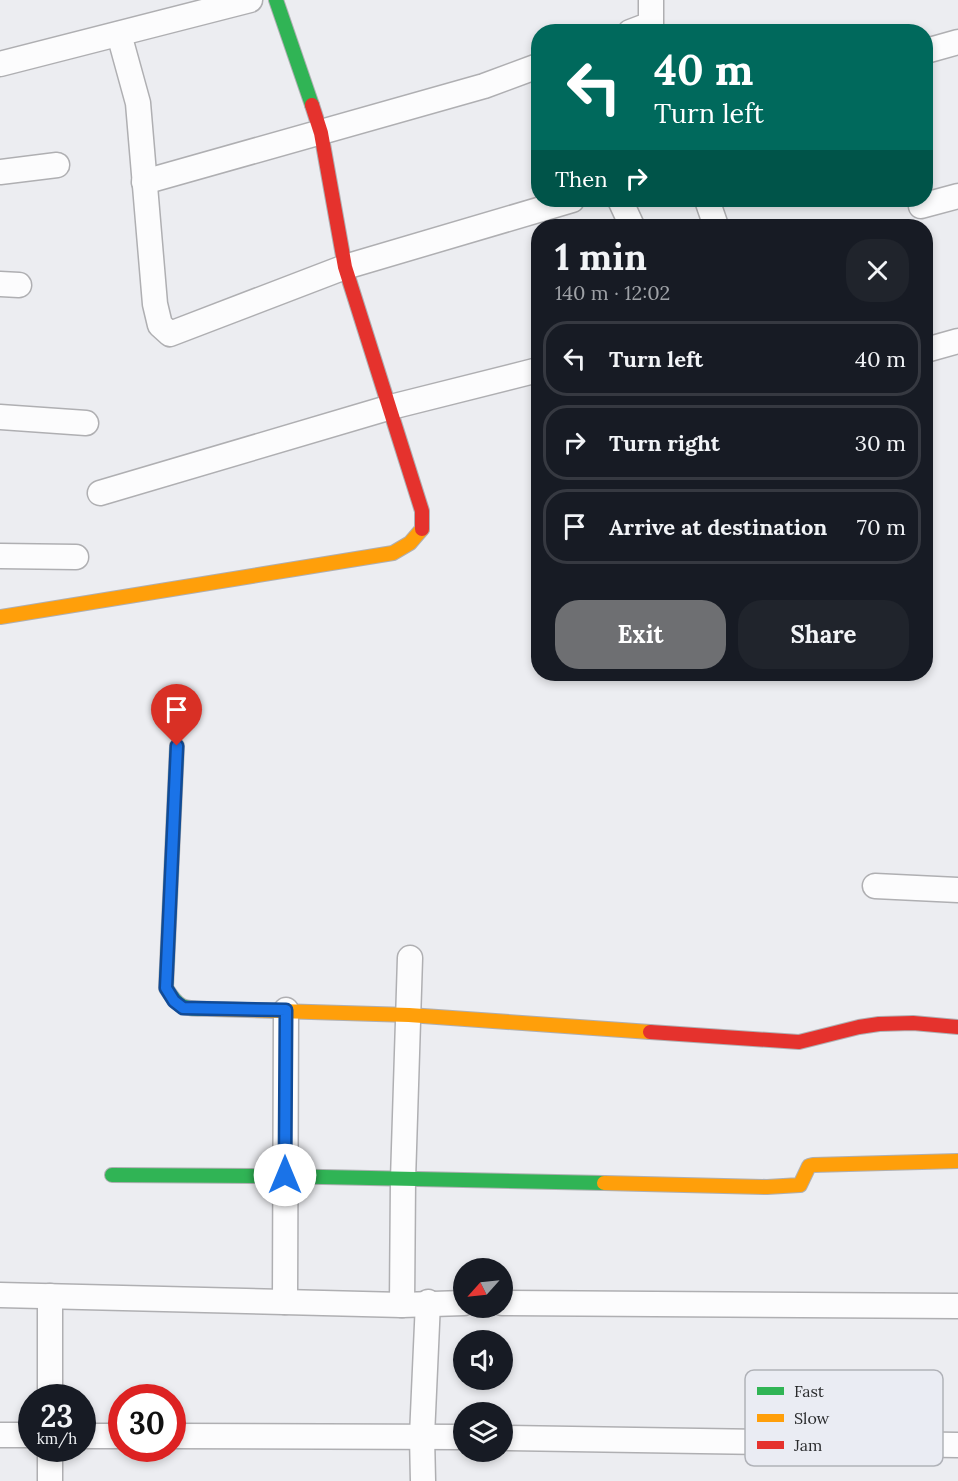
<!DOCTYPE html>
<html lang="en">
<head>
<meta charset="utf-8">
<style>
	:root { --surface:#171b24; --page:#20242c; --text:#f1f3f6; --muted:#9ea1a6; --line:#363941; --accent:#6e6f72 }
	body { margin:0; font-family:Lora,serif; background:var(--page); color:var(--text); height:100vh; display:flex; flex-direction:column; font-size:22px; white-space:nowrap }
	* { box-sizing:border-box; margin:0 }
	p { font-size:20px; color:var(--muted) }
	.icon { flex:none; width:33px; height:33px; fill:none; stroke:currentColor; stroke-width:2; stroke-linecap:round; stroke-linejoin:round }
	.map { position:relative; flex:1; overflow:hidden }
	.drawer { position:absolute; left:531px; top:219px; width:402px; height:462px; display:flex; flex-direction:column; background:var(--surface); border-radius:24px; box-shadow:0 3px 9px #0003 }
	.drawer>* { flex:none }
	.hud { position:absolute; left:531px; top:24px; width:402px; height:183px; border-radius:24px; box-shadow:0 3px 9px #0003; background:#00695c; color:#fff; overflow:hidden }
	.needle { width:39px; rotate:243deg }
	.controls { position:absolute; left:453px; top:1258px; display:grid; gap:12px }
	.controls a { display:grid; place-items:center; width:60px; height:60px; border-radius:50%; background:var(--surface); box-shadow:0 3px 9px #0003; font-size:30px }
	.speed { position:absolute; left:18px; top:1384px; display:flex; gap:12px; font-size:30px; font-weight:700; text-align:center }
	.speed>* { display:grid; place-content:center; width:78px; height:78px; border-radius:50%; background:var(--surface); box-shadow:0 3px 9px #0003; line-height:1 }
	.speed small { font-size:15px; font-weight:400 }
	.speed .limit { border:9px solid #d22; background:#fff; color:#111 }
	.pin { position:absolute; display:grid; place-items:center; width:51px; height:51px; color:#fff; margin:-62px -26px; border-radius:50% 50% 50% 0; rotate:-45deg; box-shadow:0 0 6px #0007 }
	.pin .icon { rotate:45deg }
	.me { position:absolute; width:66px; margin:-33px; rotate:0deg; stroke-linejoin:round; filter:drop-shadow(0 0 4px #0008) }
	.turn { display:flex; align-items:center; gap:21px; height:126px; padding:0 24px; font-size:27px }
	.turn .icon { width:78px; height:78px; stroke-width:2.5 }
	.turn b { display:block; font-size:42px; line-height:51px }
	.then { display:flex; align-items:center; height:57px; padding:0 24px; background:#0003; gap:12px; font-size:22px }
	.round { display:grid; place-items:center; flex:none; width:63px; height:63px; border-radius:24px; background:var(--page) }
	.head { display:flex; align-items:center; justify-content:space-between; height:102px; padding:0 24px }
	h1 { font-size:36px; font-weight:700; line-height:45px }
	.primary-button { display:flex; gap:12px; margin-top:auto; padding:12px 24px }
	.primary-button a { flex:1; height:69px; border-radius:24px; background:var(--accent); color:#fff; font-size:24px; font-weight:700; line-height:69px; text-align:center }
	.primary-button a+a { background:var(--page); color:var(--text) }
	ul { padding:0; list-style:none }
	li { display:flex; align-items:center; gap:18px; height:75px; margin:0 12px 9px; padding:0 12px; border:3px solid var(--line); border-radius:24px }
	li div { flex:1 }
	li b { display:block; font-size:22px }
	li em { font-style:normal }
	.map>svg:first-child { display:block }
</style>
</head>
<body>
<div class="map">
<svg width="958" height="1481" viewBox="0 0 958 1481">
	<rect width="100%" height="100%" fill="#ecedf1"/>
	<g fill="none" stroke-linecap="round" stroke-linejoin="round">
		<defs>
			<g id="street">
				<polyline points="630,32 651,24 651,0"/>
				<polyline points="119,34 138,103 155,304 160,325 170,334 345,267 572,200"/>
				<polyline points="926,51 958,42"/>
				<polyline points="0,64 250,0"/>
				<polyline points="0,172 57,165"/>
				<polyline points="144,182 484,86 538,66"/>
				<polyline points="620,200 632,226"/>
				<polyline points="707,200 716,226"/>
				<polyline points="921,206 958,196"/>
				<polyline points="0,284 19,285"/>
				<polyline points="926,350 958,341"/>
				<polyline points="0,417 86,423"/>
				<polyline points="100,493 391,407 538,370"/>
				<polyline points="0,556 76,557"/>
				<polyline points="875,886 958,890"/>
				<polyline points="0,1295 402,1305 464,1303"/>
				<polyline points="50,1296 50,1398"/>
				<polyline points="285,1302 286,1010"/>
				<polyline points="502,1303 958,1306"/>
				<polyline points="402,1305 403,1180 410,958"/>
				<polyline points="0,1435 32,1435"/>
				<polyline points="82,1436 122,1436"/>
				<polyline points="172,1436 464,1437"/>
				<polyline points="502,1438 958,1445"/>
				<polyline points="50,1449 50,1481"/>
				<polyline points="423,1481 422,1436 428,1302"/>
			</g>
			<g id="fast">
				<polyline points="276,0 312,105"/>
				<path d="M177 746 166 988C181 1012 186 1008 212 1009"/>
				<polyline points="112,1175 276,1176 604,1183"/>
			</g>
			<g id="slow">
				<polyline points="0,617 393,553 410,543 422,529"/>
				<polyline points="212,1009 409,1015 650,1032"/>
				<polyline points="604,1183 767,1187 800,1185 809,1166 813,1165 958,1161"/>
			</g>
			<g id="jam">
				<polyline points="312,105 321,133 345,267 422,511 422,529"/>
				<polyline points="650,1032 799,1042 859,1027 879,1024 913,1023 958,1027"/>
			</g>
		</defs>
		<use href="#street" stroke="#afafb2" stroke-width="27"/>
		<use href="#fast" stroke="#afafb2" stroke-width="16"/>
		<use href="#slow" stroke="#afafb2" stroke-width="16"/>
		<use href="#jam" stroke="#afafb2" stroke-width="16"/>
		<use href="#street" stroke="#fcfcfd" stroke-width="24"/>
		<use href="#fast" stroke="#30b455" stroke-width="14"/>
		<use href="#slow" stroke="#ff9f0a" stroke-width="14"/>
		<use href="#jam" stroke="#e5322d" stroke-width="14"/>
	</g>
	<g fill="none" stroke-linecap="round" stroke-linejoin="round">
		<defs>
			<polyline id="route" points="177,746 166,988 174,1001 183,1008 286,1010 285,1175"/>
		</defs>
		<use href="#route" stroke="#114b97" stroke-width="15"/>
		<use href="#route" stroke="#1a73e8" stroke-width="10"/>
	</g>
	<rect x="745" y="1370" width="198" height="96" rx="9" fill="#eaecf3" stroke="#b0b2b8" stroke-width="1.5"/>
	<rect x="757" y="1387" width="27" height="8" fill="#30b455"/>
	<rect x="757" y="1414" width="27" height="8" fill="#ff9f0a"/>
	<rect x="757" y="1441" width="27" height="8" fill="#e5322d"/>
	<g font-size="16" fill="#2a2b2d">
		<text x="794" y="1397">Fast</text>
		<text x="794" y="1424">Slow</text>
		<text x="794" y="1451">Jam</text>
	</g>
</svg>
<div class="controls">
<a><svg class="needle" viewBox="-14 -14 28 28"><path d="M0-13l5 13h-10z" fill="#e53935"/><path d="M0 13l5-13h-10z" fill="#9ea1a6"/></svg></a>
<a><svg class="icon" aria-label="sound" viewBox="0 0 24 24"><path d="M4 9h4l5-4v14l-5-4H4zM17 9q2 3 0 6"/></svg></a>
<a><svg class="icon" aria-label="layers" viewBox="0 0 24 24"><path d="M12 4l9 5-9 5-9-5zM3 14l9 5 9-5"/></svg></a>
</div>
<div class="speed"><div>23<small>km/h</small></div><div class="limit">30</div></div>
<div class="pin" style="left:177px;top:746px;background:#d93025"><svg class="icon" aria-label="arrive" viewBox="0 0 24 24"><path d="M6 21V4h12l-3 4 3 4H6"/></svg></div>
<svg class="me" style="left:285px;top:1175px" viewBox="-20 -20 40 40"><circle r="19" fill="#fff"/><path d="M0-13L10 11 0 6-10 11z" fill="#1a73e8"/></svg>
<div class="hud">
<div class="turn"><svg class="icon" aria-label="left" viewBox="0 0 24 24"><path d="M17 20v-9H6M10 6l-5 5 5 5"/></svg><div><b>40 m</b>Turn left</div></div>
<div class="then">Then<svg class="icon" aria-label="right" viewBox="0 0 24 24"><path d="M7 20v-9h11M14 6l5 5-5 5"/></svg></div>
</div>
<section class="drawer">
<div class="head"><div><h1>1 min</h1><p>140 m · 12:02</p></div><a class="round"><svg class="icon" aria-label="close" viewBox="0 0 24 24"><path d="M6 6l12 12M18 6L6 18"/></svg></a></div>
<ul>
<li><svg class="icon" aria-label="left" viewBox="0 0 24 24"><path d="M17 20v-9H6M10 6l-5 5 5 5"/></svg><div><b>Turn left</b></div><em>40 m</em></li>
<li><svg class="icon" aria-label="right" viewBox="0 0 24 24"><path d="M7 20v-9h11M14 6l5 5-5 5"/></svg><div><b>Turn right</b></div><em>30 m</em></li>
<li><svg class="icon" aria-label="arrive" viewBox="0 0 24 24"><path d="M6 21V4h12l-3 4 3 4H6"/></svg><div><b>Arrive at destination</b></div><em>70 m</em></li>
</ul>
<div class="primary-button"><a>Exit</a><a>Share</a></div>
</section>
</div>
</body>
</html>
